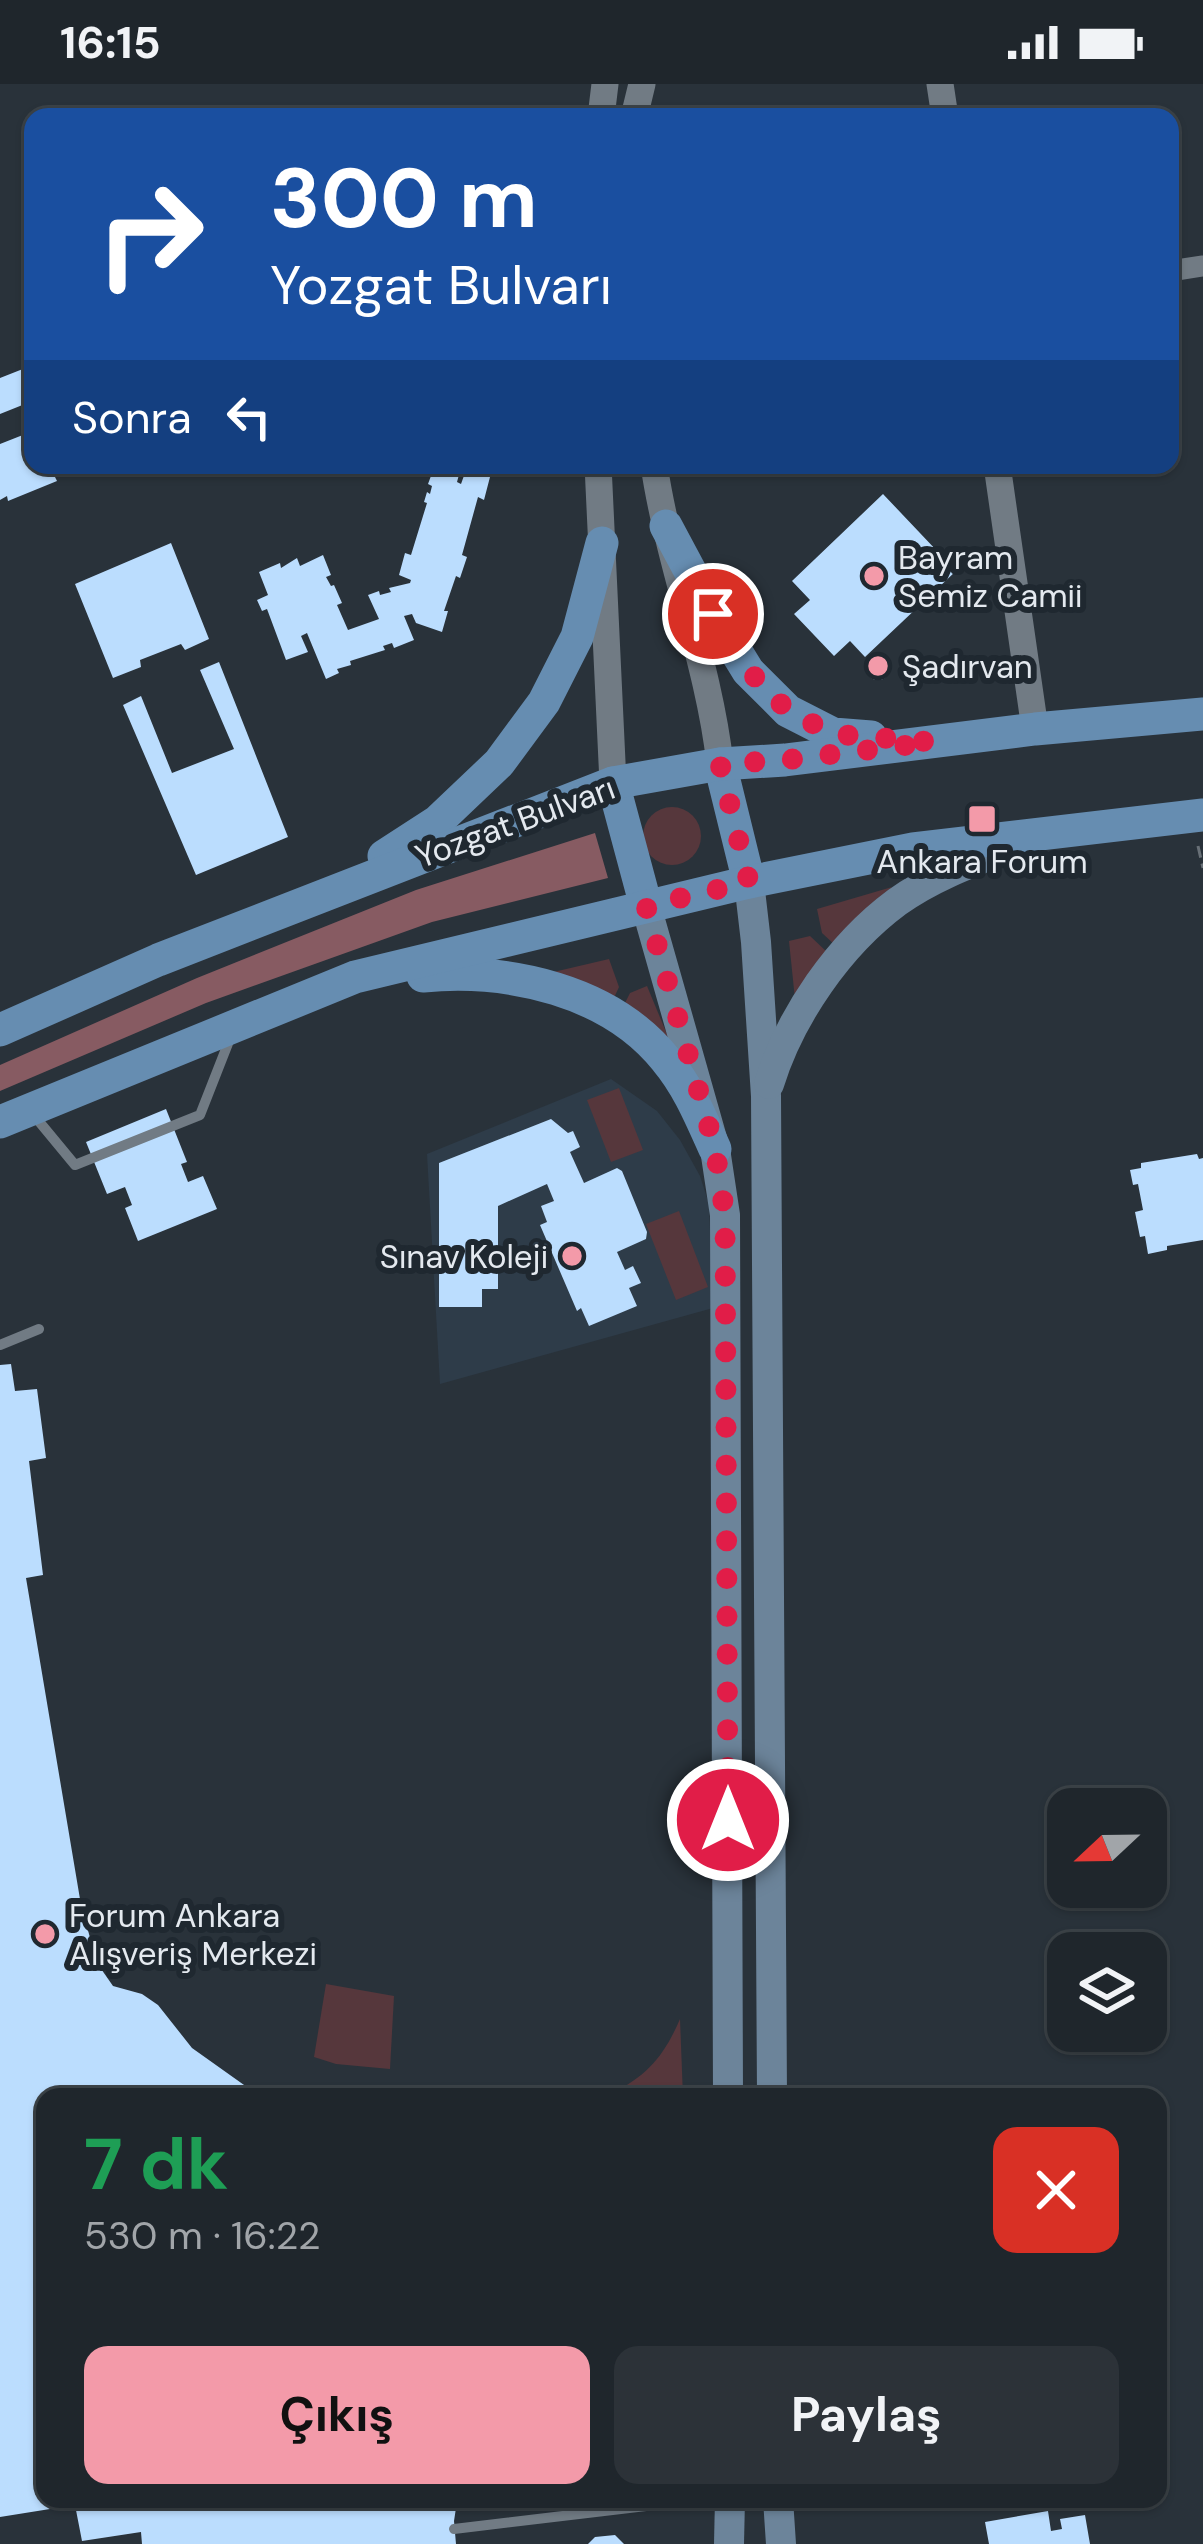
<!DOCTYPE html>
<html lang="tr">
<head>
<meta charset="utf-8">
<style>
	:root { --surface:#1f262c; --page:#2c3238; --text:#f1f3f6; --muted:#a1a5a9; --line:#3c4348; --accent:#f39aa9 }
	body { margin:0; font-family:"DM Sans",sans-serif; background:var(--page); color:var(--text); height:100vh; display:flex; flex-direction:column; font-size:45px; white-space:nowrap }
	* { box-sizing:border-box; margin:0 }
	p { font-size:39px; color:var(--muted) }
	.icon { flex:none; width:66px; height:66px; fill:none; stroke:currentColor; stroke-width:2; stroke-linecap:round; stroke-linejoin:round }
	.map { position:relative; flex:1; overflow:hidden }
	.panel { position:absolute; left:36px; top:2004px; width:1131px; height:420px; display:flex; flex-direction:column; background:var(--surface); border-radius:24px; box-shadow:0 3px 9px #0004,0 0 0 3px var(--line) }
	.panel>* { flex:none }
	.banner { position:absolute; left:24px; top:24px; width:1155px; height:366px; border-radius:24px; box-shadow:0 3px 9px #0004,0 0 0 3px var(--line); background:#1a4fa0; color:#fff; overflow:hidden }
	.needle { width:78px; rotate:248deg }
	.tools { position:absolute; left:1047px; top:1704px; display:grid; gap:24px }
	.tools a { display:grid; place-items:center; width:120px; height:120px; border-radius:24px; background:var(--surface); box-shadow:0 3px 9px #0004,0 0 0 3px var(--line); font-size:60px }
	.pin { position:absolute; display:grid; place-items:center; width:102px; height:102px; color:#fff; margin:-51px; border:6px solid #fff; border-radius:50%; box-shadow:0 3px 12px #0007 }
	.me { position:absolute; width:132px; margin:-66px; rotate:0deg; stroke-linejoin:round; filter:drop-shadow(0 0 9px #0008) }
	.turn { display:flex; align-items:center; gap:42px; height:252px; padding:0 48px; font-size:54px }
	.turn .icon { width:156px; height:156px; stroke-width:2.5 }
	.turn b { display:block; font-size:84px; line-height:102px }
	.then { display:flex; align-items:center; height:114px; padding:0 48px; background:#0003; gap:24px; font-size:45px }
	.round { display:grid; place-items:center; flex:none; width:126px; height:126px; border-radius:24px; background:var(--page) }
	.head { display:flex; align-items:center; justify-content:space-between; height:204px; padding:0 48px }
	h1 { font-size:72px; font-weight:700; line-height:90px; color:#1e9e55 }
	.action { display:flex; gap:24px; margin-top:auto; padding:24px 48px }
	.action a { flex:1; height:138px; border-radius:24px; background:var(--accent); color:#111; font-size:48px; font-weight:700; line-height:138px; text-align:center }
	.action a+a { background:var(--page); color:var(--text) }
	.status { display:flex; justify-content:space-between; align-items:center; height:84px; padding:0 60px; background:var(--surface); direction:ltr }
	.status svg { height:33px; fill:currentColor }
	.map>svg:first-child { display:block }
</style>
</head>
<body>
<div class="status"><b>16:15</b><svg viewBox="0 0 49 12"><path d="M0 12V9h3v3zM5 12V6h3v6zM10 12V3h3v9zM15 12V0h3v12zM26 1h20v11H26zM47 4h2v5h-2z"/></svg></div>
<div class="map">
<svg width="1203" height="2460" viewBox="0 0 1203 2460">
	<rect width="100%" height="100%" fill="#29323a"/>
	<polygon fill="#2e3c49" points="611,995 657,1027 680,1056 700,1092 709,1120 713,1224 440,1300 427,1070"/>
	<g fill="#56373c">
		<circle cx="672" cy="752" r="29"/>
		<polygon points="892,803 872,819 835,861 822,849 817,825"/>
		<polygon points="810,852 828,869 796,925 789,857"/>
		<polygon points="609,875 619,903 612,918 545,890"/>
		<polygon points="647,902 676,972 623,923 630,909"/>
		<polygon points="619,1004 643,1066 611,1078 587,1016"/>
		<polygon points="679,1127 708,1203 676,1216 646,1140"/>
		<polygon points="326,1900 394,1912 390,1985 336,1980 314,1973"/>
		<path d="M680 1935 683 2013 612 2009C648 1992 665 1970 680 1935Z"/>
	</g>
	<polygon fill="#875b62" points="595,749 608,794 432,838 206,919 0,1007 0,981 197,894 416,806"/>
	<g fill="#bbddfe">
		<polygon points="33,281 33,322 27,325 25,320 0,330 0,294"/>
		<polygon points="33,347 33,381 66,381 68,388 55,393 57,397 8,417 7,412 0,416 0,360"/>
		<polygon points="435,381 460,387 457,398 461,400 466,386 490,393 484,416 478,413 462,471 467,473 460,494 456,492 444,527 448,527 442,548 416,539 412,530 404,532 414,556 394,564 392,559 383,562 385,566 350,577 351,581 337,585 339,589 326,595 307,549 301,552 308,568 286,576 267,525 262,527 257,516 268,511 259,488 280,479 281,484 297,474 300,482 323,471 331,491 326,493 331,502 334,501 342,519 337,521 348,546 379,535 368,511 379,507 380,511 391,508 389,504 410,499 411,496 399,491 405,469 411,471 427,419 424,418 427,408 430,410 432,402 428,400"/>
		<polygon points="883,410 956,487 865,573 850,557 834,572 794,530 810,516 792,497"/>
		<polygon points="171,459 209,555 185,566 181,560 140,576 141,583 113,594 75,500"/>
		<circle cx="878" cy="584" r="12"/>
		<polygon points="219,578 288,753 196,791 123,621 141,612 172,689 234,665 200,586"/>
		<polygon points="166,1025 187,1078 181,1080 188,1098 203,1092 217,1125 138,1157 125,1124 132,1121 125,1103 107,1110 86,1058"/>
		<polygon points="551,1035 568,1049 573,1047 580,1063 570,1068 584,1099 617,1084 622,1087 647,1148 646,1155 617,1168 625,1186 633,1182 641,1199 629,1204 637,1222 589,1242 581,1224 577,1227 540,1141 547,1138 541,1122 554,1117 547,1100 498,1122 498,1205 482,1205 482,1223 439,1223 439,1079"/>
		<polygon points="1197,1070 1199,1075 1203,1074 1203,1156 1167,1162 1167,1166 1148,1170 1145,1152 1140,1153 1135,1128 1143,1126 1138,1100 1133,1101 1130,1086 1141,1084 1141,1079"/>
		<polygon points="11,1280 15,1307 37,1305 46,1374 29,1377 43,1491 26,1494 81,1821 97,1879 113,1902 142,1910 158,1921 192,1964 261,2013 45,2013 45,2415 500,2415 500,2418 456,2424 454,2437 456,2460 142,2460 141,2448 82,2457 75,2421 0,2433 0,1281"/>
		<polygon points="1048,2427 1051,2447 1062,2445 1060,2435 1085,2431 1090,2460 989,2460 985,2438"/>
		<polygon points="615,2451 624,2460 588,2460 595,2453"/>
	</g>
	<g fill="none" stroke-linecap="round" stroke-linejoin="round">
		<polyline stroke="#687077" stroke-width="3" stroke-dasharray="12 6" stroke-linecap="butt" points="1198,762 1203,784"/>
		<g stroke="#717b84" stroke-width="10">
			<polyline points="32,1029 75,1081 200,1031 231,952"/>
			<polyline points="0,1261 39,1245"/>
			<polyline points="454,2445 705,2415"/>
		</g>
		<polyline stroke="#717b84" stroke-width="21" points="1170,187 1203,182"/>
		<g stroke="#717b84" stroke-width="27">
			<polyline points="940,0 945,33"/>
			<polyline points="601,33 605,0"/>
			<polyline points="634,33 642,0"/>
			<polyline points="598,381 613,699"/>
			<path d="M654 381C669 482 709 580 720 680"/>
			<polyline points="997,381 1035,645"/>
		</g>
		<g stroke="#6c849a" stroke-width="30">
			<polyline points="749,798 756,858 766,1012 772,2013"/>
			<polyline points="646,822 715,1065 725,1131 728,2013"/>
			<path d="M769 1000C790 932 839 861 897 818 934 791 981 775 1024 758"/>
			<polyline points="778,2415 781,2460"/>
			<polyline points="729,2460 730,2415"/>
		</g>
		<g stroke="#668db1" stroke-width="33">
			<polyline points="666,442 713,530 748,587 788,627 833,650 871,653"/>
			<polyline points="720,680 749,798"/>
			<polyline points="613,699 646,822"/>
			<polyline points="384,772 438,737 499,679 544,618 577,553 602,459"/>
			<path d="M423 892C509 884 610 906 666 976 688 1002 701 1034 715 1065"/>
			<polyline points="0,946 158,876 613,699 720,680 785,676 1035,645 1203,630"/>
			<polyline points="0,1038 355,893 749,798 913,765 1203,731"/>
		</g>
	</g>
	<g fill="none" stroke-linecap="round" stroke-linejoin="round">
		<polyline stroke="#e11d48" stroke-width="21" stroke-dasharray="0 37.8" points="713,530 748,586 788,627 833,650 933,658 785,676 720,680 749,798 646,822 715,1064 725,1131 728,1736"/>
	</g>
	<g fill="#f39aa9" stroke="#1f2830" stroke-width="4.5">
		<circle cx="874" cy="492" r="12"/>
		<circle cx="878" cy="582" r="12"/>
		<rect x="967" y="720" width="30" height="30" rx="6"/>
		<circle cx="572" cy="1172" r="12"/>
		<circle cx="45" cy="1850" r="12"/>
	</g>
	<g text-anchor="middle" dominant-baseline="central" stroke-width="12" stroke-linejoin="round" paint-order="stroke">
		<g font-size="33" fill="#e4e9ef" stroke="#1f2830" text-anchor="start">
			<text x="898" y="473">Bayram<tspan x="898" dy="38">Semiz Camii</tspan></text>
			<text x="902" y="582">Şadırvan</text>
			<text x="982" y="777" text-anchor="middle">Ankara Forum</text>
			<text x="548" y="1172" text-anchor="end">Sınav Koleji</text>
			<text x="69" y="1831">Forum Ankara<tspan x="69" dy="38">Alışveriş Merkezi</tspan></text>
		</g>
		<g font-size="33" fill="#e4e9ef" stroke="#1f2830">
			<text transform="translate(515 738) rotate(-20)">Yozgat Bulvarı</text>
		</g>
	</g>
</svg>
<div class="tools">
<a><svg class="needle" viewBox="-14 -14 28 28"><path d="M0-13l5 13h-10z" fill="#e53935"/><path d="M0 13l5-13h-10z" fill="#a1a5a9"/></svg></a>
<a><svg class="icon" aria-label="layers" viewBox="0 0 24 24"><path d="M12 4l9 5-9 5-9-5zM3 14l9 5 9-5"/></svg></a>
</div>
<div class="pin" style="left:713px;top:530px;background:#d93025"><svg class="icon" aria-label="arrive" viewBox="0 0 24 24"><path d="M6 21V4h12l-3 4 3 4H6"/></svg></div>
<svg class="me" style="left:728px;top:1736px" viewBox="-20 -20 40 40"><circle r="17" fill="#e11d48" stroke="#fff" stroke-width="3"/><path d="M0-11L8 9 0 5-8 9z" fill="#fff"/></svg>
<div class="banner">
<div class="turn"><svg class="icon" aria-label="right" viewBox="0 0 24 24"><path d="M7 20v-9h11M14 6l5 5-5 5"/></svg><div><b>300 m</b>Yozgat Bulvarı</div></div>
<div class="then">Sonra<svg class="icon" aria-label="left" viewBox="0 0 24 24"><path d="M17 20v-9H6M10 6l-5 5 5 5"/></svg></div>
</div>
<section class="panel">
<div class="head"><div><h1>7 dk</h1><p>530 m · 16:22</p></div><a class="round" style="background:#d93025;color:#fff"><svg class="icon" aria-label="close" viewBox="0 0 24 24"><path d="M6 6l12 12M18 6L6 18"/></svg></a></div>
<div class="action"><a>Çıkış</a><a>Paylaş</a></div>
</section>
</div>
</body>
</html>
